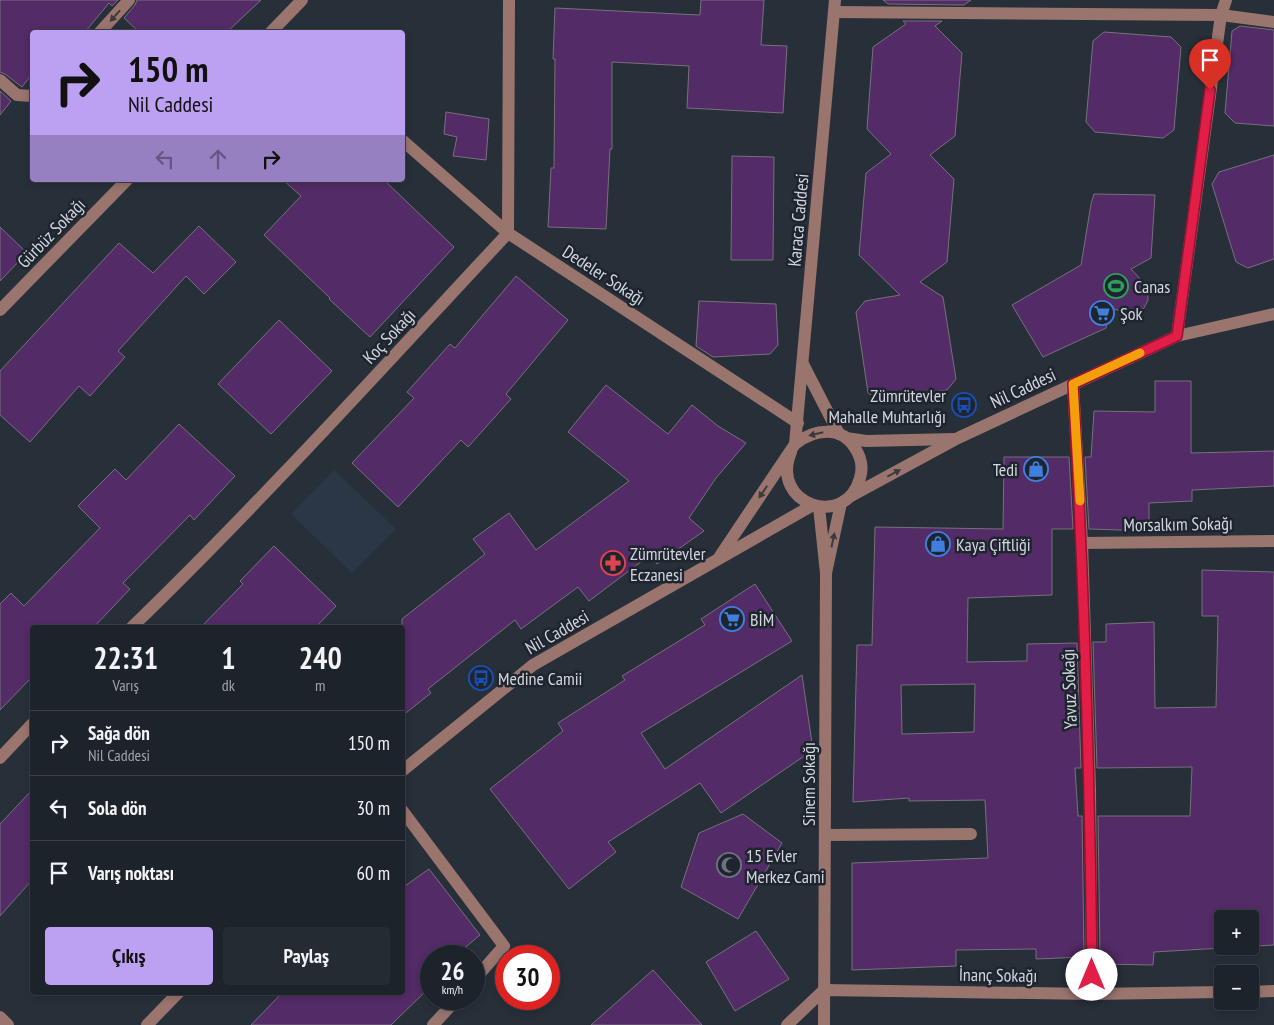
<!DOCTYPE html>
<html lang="tr">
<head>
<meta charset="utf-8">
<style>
	:root { --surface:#1d232b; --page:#252b33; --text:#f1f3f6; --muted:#a0a4a9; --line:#3b4047; --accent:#bca0f2 }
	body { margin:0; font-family:"PT Sans Narrow",sans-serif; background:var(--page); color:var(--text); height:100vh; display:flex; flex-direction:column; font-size:19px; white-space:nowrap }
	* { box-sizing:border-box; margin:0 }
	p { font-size:16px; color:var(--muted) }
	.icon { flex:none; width:28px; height:28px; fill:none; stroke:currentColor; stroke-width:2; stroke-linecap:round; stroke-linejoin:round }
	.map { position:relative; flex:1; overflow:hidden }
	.side { position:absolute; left:30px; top:625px; width:375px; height:370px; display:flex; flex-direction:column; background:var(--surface); border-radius:5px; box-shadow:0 2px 8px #0003,0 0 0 1px var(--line) }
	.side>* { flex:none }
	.banner { position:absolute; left:30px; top:30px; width:375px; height:152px; border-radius:5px; box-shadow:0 2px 8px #0003,0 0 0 1px var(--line); background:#bca0f2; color:#111; overflow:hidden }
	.tools { position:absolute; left:1214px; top:910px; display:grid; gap:10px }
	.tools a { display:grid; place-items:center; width:45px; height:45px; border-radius:5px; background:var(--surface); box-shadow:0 2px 8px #0003,0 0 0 1px var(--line); font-size:25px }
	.speed { position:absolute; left:420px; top:945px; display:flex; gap:10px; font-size:25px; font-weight:700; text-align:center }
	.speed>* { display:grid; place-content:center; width:65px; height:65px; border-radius:50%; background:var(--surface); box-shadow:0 2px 8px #0003,0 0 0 1px var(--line); line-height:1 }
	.speed small { font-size:12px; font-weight:400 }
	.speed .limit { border:8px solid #d22; background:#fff; color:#111 }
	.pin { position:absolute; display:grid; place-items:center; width:42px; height:42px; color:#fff; margin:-51px -21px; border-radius:50% 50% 50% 0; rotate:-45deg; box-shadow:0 0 5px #0007 }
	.pin .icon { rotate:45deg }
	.me { position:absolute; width:55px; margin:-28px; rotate:0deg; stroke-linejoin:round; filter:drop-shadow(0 0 4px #0008) }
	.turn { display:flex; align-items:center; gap:18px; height:105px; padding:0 15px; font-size:22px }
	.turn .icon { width:65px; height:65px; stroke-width:2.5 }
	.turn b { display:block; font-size:35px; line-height:42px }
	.lanes { display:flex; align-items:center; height:48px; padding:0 15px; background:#0003; justify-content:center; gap:25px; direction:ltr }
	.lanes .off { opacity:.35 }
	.eta { display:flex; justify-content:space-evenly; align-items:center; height:85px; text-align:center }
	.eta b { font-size:30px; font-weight:700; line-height:35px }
	.action { display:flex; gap:10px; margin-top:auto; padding:10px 15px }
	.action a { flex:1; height:58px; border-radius:5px; background:var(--accent); color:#111; font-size:20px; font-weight:700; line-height:58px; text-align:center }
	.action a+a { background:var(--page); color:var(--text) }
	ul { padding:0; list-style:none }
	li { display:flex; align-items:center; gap:15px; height:65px; padding:0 15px; border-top:1px solid var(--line) }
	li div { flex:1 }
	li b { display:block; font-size:19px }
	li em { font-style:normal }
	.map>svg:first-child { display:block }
</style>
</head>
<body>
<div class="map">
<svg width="1274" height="1025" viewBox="0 0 1274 1025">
	<rect width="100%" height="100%" fill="#272f39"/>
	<polygon fill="#2b3747" points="334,470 396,529 352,573 291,514"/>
	<g fill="#532b66" stroke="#78707d" fill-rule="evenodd">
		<polygon points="0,0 118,0 112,6 109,3 85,32 32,32 32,74 22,87 5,74 0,72"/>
		<polygon points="137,0 261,0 227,32 139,32 124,18 135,5"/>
		<polygon points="701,0 764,0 761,45 787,46 783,113 687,108 689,66 612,62 612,149 610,149 606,229 548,227 551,168 554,168 555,59 553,59 555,8 700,15"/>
		<polygon points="883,0 971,0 964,5 888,4"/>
		<polygon points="903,21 942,21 935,26 962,53 955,136 930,155 954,179 947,262 920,282 943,297 956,379 947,390 880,400 868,393 856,312 865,301 900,295 859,255 866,173 891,154 867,129 873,47 906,24"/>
		<polygon points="1240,26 1274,30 1274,126 1235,123 1225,113 1232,31"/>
		<polygon points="1104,32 1171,37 1181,47 1174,130 1163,138 1095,132 1086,122 1093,41"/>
		<polygon points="0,91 11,101 0,115"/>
		<polygon points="446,112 489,119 486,160 453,156 457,137 444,134"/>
		<polygon points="1274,155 1274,259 1248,268 1236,262 1212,184 1219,172"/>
		<polygon points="732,156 774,157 773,260 731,260"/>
		<polygon points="283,180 384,180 454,247 370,337 329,299 330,298 264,235 301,196"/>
		<polygon points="1094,194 1155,195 1151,258 1131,269 1147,286 1148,300 1144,308 1128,314 1109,307 1106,328 1043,357 1012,305 1081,265 1091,204"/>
		<polygon points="199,226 236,262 204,294 186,276 118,351 125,357 90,396 79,386 30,442 0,415 0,371 119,243 153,273"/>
		<polygon points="0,227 27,253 0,281"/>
		<polygon points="516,276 568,320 506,394 511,399 468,447 461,440 398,507 352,463 414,398 407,392 450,344 455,348"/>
		<polygon points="699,301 776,304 778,345 770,354 713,357 696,346"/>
		<polygon points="279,320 332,371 271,434 218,384"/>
		<polygon points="1155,381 1191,381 1191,453 1274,451 1274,486 1192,490 1192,501 1149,503 1149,527 1121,530 1089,529 1085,457 1091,457 1094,411 1155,412"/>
		<polygon points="606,385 668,434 692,405 718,426 746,443 716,478 689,518 704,531 657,564 650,555 589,601 578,587 521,629 515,620 428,689 431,693 402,716 402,619 485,554 473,539 509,513 536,550 629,481 568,432"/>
		<polygon points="179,424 235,476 194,520 190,515 123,583 130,589 93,628 32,628 32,677 0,710 0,604 11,593 24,606 100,528 78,506 115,469 126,480"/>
		<path d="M1004 457H1069L1073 529H1052V595L968 598 967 662 1027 661V644L1077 643 1081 768H1075L1078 816H1082L1084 957 1036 959V949L956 950V966L852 970V863L988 858 985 800 909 801V798L853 802 857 645H872L875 527 1003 529ZM975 684 974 732 902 734 901 685Z"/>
		<polygon points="274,546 336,606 315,628 200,628 243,584 240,581"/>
		<path d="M1202 570 1274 572V945L1154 952 1153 965 1102 964V956H1100L1098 816H1190L1192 767 1097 768 1093 642H1106V624L1154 622 1155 708 1216 707 1218 616H1202ZM1222 919H1250V946H1222Z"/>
		<polygon points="755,584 792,641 641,733 665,769 802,675 813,750 721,813 700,783 608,842 616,852 569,889 490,789 563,731 558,723 625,680 622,676 705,625 701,619"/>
		<polygon points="32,790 32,880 0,916 0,824"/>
		<polygon points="743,814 782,843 738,919 681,887 699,833"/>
		<polygon points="429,869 480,935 455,956 431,956 431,986 391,1025 251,1025 283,992 402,992 402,888"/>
		<polygon points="756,931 789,979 735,1011 706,962"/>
		<polygon points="653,970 702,1025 591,1025"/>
	</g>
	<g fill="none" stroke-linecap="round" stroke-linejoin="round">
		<g stroke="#99756e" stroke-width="12">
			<polyline points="834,12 1221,15 1274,22"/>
			<polyline points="100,32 129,0"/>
			<polyline points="271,32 302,0"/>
			<polyline points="0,80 17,95 32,96"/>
			<polyline points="402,140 508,233 798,423"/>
			<polyline points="0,310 127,180"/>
			<polyline points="1177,336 1221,15 1226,0"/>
			<polyline points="803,364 839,434"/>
			<polyline points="1073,384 1082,543 1090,790 1092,994"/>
			<polyline points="846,438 866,441 955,439"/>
			<polyline points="795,444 835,0"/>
			<polyline points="851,496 958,438 1177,336 1274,314"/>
			<polyline points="819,507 826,573 841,503"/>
			<polyline points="1082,543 1274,541"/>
			<path d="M720 556 795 444C814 429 841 425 855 448 861 457 863 468 860 478 846 530 769 505 791 452"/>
			<path d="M131 628C262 501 384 366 508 233L509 0"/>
			<polyline points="0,758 32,724"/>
			<polyline points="402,771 533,665 813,505"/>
			<polyline points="402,810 504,946 474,980"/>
			<polyline points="825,835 971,834"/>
			<polyline points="1250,992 1274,991"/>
			<polyline points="0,1017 8,1025"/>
			<polyline points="147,1025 179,992"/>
			<polyline points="433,1025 457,999"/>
			<polyline points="787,1025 824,990 1092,994 1222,992"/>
			<polyline points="824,1025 826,573"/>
		</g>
	</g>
	<defs><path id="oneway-solid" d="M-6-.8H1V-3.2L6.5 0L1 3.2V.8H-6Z" transform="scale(1.25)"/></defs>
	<g fill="#3d393f">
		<use href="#oneway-solid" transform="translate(115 16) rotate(132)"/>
		<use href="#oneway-solid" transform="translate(816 434) rotate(167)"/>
		<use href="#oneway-solid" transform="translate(894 473) rotate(-28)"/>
		<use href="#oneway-solid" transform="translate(763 492) rotate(124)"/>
		<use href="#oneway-solid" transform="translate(833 540) rotate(-78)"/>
	</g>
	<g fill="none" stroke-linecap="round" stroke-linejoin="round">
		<defs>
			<path id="route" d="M1092 975C1090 778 1084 581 1073 384L1177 336 1210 90"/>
		</defs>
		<use href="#route" stroke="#92132f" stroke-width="12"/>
		<use href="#route" stroke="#e11d48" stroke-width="9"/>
		<polyline stroke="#f59e0b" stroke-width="9" points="1080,501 1073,384 1140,353"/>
	</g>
	<defs>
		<symbol id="stadium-ring" viewBox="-11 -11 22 22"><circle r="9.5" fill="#1e252f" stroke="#2e9e5b" stroke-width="1.5"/><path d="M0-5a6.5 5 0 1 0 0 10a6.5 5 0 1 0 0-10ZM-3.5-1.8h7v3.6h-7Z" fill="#2e9e5b"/></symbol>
		<symbol id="supermarket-ring" viewBox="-11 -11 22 22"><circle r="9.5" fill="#1e252f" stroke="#3f7fe0" stroke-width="1.5"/><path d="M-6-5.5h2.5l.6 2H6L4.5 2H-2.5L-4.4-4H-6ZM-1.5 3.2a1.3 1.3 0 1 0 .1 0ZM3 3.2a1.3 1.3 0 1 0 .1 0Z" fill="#3f7fe0"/></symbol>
		<symbol id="bus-ring" viewBox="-11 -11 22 22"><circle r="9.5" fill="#1e252f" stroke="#1a4fb4" stroke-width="1.5"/><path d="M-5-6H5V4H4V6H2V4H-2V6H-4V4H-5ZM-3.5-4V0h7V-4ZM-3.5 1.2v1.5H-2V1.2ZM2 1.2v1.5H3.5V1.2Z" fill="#1a4fb4"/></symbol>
		<symbol id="shop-ring" viewBox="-11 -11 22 22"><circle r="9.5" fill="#1e252f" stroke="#3f7fe0" stroke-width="1.5"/><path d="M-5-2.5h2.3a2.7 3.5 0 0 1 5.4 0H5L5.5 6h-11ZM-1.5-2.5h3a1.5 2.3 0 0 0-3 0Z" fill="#3f7fe0"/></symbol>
		<symbol id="pharmacy-ring" viewBox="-11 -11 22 22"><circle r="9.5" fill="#1e252f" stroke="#e0444e" stroke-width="1.5"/><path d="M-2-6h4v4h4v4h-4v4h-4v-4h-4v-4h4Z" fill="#e0444e"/></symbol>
		<symbol id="mosque-ring" viewBox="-11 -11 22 22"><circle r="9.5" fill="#1e252f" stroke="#6b7280" stroke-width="1.5"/><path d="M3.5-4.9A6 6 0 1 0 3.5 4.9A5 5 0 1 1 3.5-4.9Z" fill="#6b7280"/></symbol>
	</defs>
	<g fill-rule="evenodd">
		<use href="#stadium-ring" x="1102" y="272" width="28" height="28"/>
		<use href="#supermarket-ring" x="1088" y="299" width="28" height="28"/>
		<use href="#bus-ring" x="950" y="391" width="28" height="28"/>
		<use href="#shop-ring" x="1022" y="455" width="28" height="28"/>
		<use href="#shop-ring" x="924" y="530" width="28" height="28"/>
		<use href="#pharmacy-ring" x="599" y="549" width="28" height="28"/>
		<use href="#supermarket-ring" x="718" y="605" width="28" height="28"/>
		<use href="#bus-ring" x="467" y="664" width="28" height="28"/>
		<use href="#mosque-ring" x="715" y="851" width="28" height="28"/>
	</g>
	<g text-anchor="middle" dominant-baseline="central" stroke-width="5" stroke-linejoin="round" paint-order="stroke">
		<g font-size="18" fill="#d2d7dd" stroke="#1e252f">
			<text transform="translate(798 220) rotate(-85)">Karaca Caddesi</text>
			<text transform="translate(51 233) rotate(-46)">Gürbüz Sokağı</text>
			<text transform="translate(604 275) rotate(33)">Dedeler Sokağı</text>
			<text transform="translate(389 336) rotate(-47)">Koç Sokağı</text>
			<text transform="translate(1023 388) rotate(-25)">Nil Caddesi</text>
			<text transform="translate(1178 524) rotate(-1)">Morsalkım Sokağı</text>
			<text transform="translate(557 632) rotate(-30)">Nil Caddesi</text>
			<text transform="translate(1069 689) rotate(-92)">Yavuz Sokağı</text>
			<text transform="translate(808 784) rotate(-90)">Sinem Sokağı</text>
			<text transform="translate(998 975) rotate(1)">İnanç Sokağı</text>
		</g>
		<g font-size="18" fill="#d2d7dd" stroke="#1e252f" text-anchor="start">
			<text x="1134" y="286">Canas</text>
			<text x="1120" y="313">Şok</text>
			<text x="946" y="395" text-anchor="end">Zümrütevler<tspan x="946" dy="21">Mahalle Muhtarlığı</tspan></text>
			<text x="1018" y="469" text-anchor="end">Tedi</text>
			<text x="956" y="544">Kaya Çiftliği</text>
			<text x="630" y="553">Zümrütevler<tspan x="630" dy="21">Eczanesi</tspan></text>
			<text x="750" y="619">BİM</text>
			<text x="498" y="678">Medine Camii</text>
			<text x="746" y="855">15 Evler<tspan x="746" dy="21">Merkez Cami</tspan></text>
		</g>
	</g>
</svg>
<div class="tools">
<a>+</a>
<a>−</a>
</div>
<div class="speed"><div>26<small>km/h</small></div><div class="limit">30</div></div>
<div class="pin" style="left:1210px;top:90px;background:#d93025"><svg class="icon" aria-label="arrive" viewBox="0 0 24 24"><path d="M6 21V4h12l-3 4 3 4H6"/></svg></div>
<svg class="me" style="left:1092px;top:975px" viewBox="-20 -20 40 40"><circle r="19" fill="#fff"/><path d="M0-13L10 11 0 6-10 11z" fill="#e11d48"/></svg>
<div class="banner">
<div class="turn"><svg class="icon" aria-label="right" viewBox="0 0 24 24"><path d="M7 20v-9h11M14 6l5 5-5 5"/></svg><div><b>150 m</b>Nil Caddesi</div></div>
<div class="lanes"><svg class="icon off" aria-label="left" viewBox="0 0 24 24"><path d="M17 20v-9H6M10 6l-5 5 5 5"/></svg><svg class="icon off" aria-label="ahead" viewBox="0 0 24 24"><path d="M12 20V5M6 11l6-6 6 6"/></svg><svg class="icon" aria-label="right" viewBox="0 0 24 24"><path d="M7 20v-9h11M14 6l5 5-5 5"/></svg></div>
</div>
<section class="side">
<div class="eta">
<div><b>22:31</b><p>Varış</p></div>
<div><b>1</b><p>dk</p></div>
<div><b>240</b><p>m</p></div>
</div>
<ul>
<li><svg class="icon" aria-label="right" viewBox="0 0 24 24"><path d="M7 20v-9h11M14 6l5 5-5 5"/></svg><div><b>Sağa dön</b><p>Nil Caddesi</p></div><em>150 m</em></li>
<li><svg class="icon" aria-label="left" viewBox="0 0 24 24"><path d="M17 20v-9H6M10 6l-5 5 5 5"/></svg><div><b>Sola dön</b></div><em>30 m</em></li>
<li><svg class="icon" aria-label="arrive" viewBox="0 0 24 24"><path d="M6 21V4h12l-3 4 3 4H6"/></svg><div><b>Varış noktası</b></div><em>60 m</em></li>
</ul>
<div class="action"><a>Çıkış</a><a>Paylaş</a></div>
</section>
</div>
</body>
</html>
